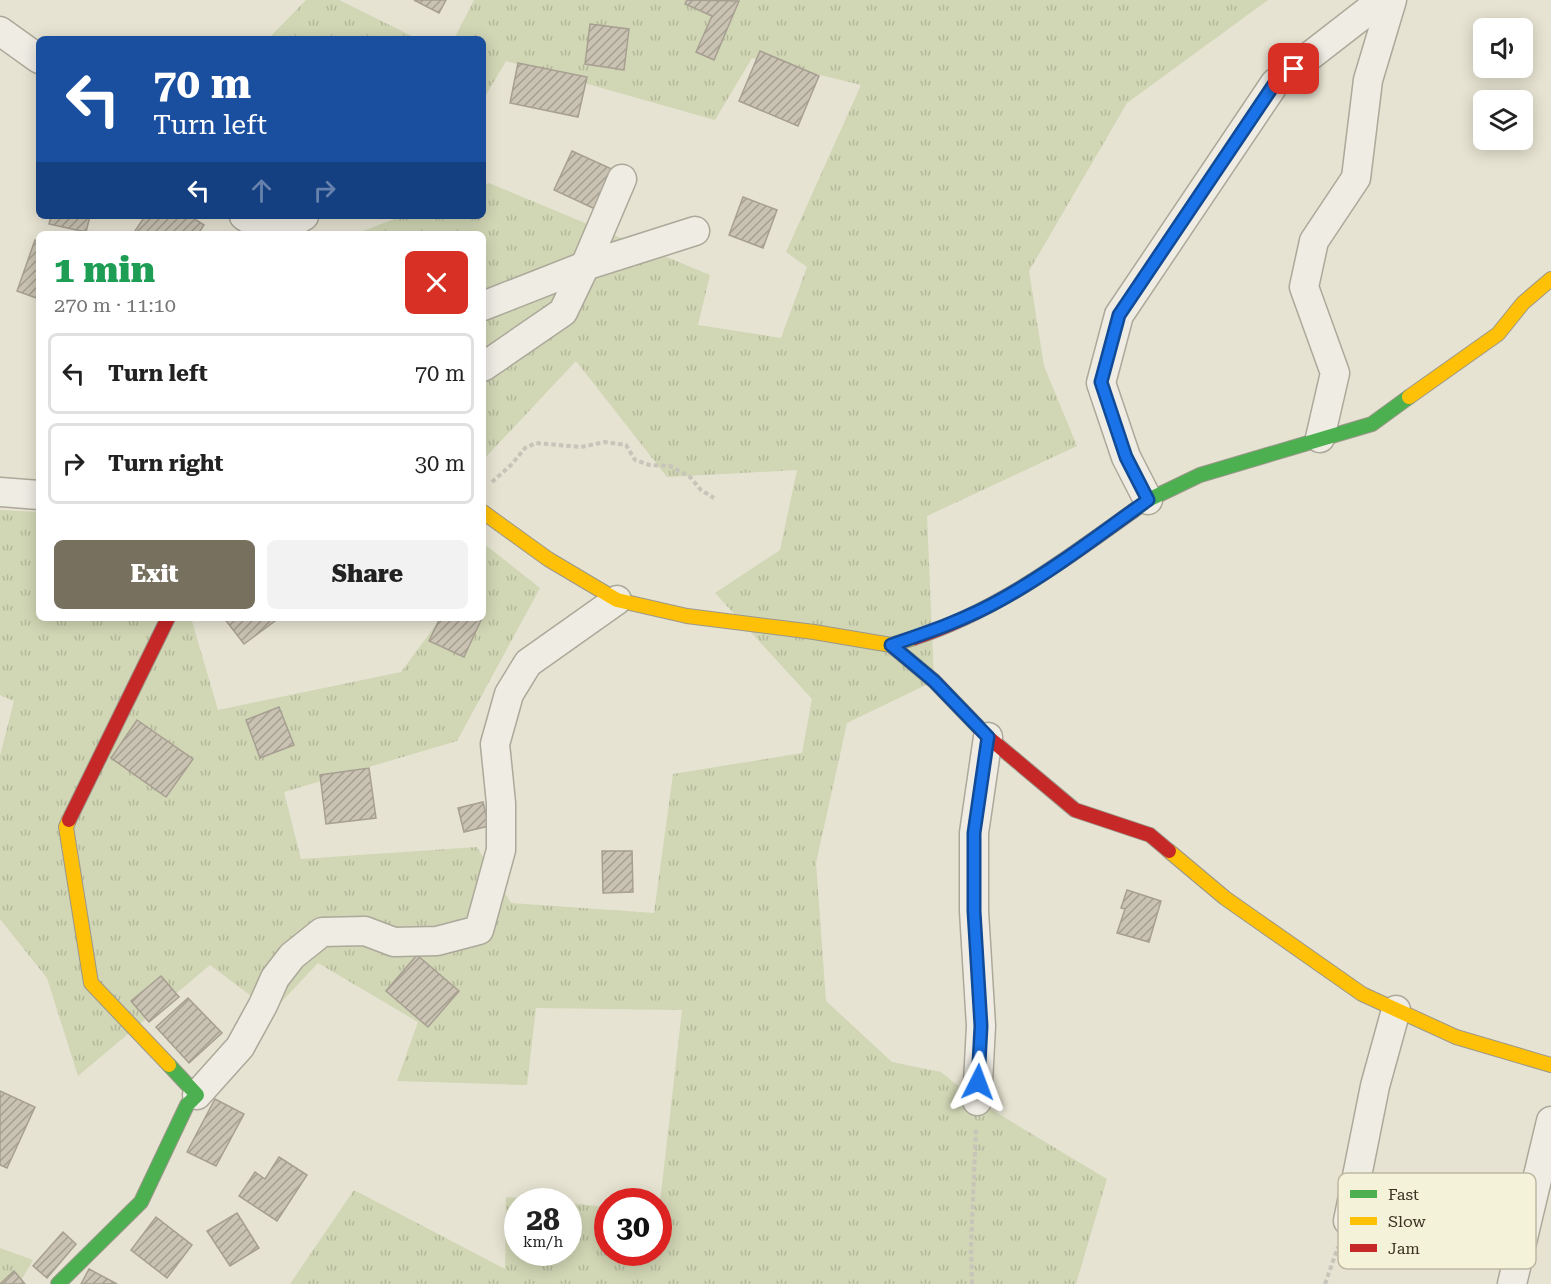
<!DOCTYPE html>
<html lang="en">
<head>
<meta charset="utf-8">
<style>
	:root { --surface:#fff; --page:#f2f2f2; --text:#222; --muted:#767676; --line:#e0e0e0; --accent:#77705f }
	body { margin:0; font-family:"Roboto Serif",serif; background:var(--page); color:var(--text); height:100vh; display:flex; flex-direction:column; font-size:22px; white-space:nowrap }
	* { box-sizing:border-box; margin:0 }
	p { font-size:20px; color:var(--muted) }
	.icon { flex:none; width:33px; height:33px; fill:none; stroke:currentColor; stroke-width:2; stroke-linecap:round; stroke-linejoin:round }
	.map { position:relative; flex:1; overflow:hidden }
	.side { position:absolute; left:36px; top:231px; width:450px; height:390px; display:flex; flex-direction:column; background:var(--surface); border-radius:9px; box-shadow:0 3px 15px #0003 }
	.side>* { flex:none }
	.top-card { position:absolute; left:36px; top:36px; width:450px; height:183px; border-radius:9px; box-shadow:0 3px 15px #0003; background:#1a4fa0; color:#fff; overflow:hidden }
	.buttons { position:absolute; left:1473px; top:18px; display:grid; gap:12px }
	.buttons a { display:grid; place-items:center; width:60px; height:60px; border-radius:9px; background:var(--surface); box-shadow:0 3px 15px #0003; font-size:30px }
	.speed { position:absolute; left:504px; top:1188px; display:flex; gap:12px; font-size:30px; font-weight:700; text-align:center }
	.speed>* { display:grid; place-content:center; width:78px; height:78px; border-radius:50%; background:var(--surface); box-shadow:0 3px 15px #0003; line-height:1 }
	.speed small { font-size:15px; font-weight:400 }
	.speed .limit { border:9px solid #d22; background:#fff; color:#111 }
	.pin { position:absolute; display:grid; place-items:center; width:51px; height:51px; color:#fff; margin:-26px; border-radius:12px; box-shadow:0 3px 9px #0006 }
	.me { position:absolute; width:66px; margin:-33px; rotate:3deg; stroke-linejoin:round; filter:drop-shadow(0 0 4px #0008) }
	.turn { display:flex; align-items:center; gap:21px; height:126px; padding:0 18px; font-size:27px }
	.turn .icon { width:78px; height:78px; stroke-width:2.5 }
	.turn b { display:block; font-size:42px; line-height:51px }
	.lanes { display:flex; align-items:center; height:57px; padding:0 18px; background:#0003; justify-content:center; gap:30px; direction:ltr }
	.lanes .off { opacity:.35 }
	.round { display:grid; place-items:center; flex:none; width:63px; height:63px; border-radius:9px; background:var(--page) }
	.overview { display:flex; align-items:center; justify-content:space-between; height:102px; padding:0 18px }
	h1 { font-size:36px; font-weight:800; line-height:45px; color:#1e9e55 }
	.cta { display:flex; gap:12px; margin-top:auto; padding:12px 18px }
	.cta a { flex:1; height:69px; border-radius:9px; background:var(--accent); color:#fff; font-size:24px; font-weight:800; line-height:69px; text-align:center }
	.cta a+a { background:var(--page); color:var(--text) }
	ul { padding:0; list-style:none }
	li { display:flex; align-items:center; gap:18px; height:81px; margin:0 12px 9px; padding:0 6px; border:3px solid var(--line); border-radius:9px }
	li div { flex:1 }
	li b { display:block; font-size:22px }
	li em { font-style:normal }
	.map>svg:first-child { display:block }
</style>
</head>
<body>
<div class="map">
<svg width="1551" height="1284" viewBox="0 0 1551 1284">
	<defs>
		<pattern id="grass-tufts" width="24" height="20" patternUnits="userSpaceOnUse" patternTransform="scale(1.5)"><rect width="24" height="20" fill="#d1d6b5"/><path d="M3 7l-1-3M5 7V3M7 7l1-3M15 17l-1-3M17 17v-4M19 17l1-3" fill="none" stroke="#b4b89b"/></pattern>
		<pattern id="building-hatch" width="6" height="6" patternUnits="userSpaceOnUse" patternTransform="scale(1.5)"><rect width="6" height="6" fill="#cac3b3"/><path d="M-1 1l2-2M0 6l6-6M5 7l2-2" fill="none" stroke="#a59f91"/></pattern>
	</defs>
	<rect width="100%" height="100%" fill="#e6e3d2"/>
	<g fill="url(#grass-tufts)">
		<polygon points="306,0 339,0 418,39 268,39"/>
		<polygon points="474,0 1268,0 1127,103 1029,271 1044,366 1077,446 927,516 934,681 847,723 816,863 826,1001 892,1062 941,1072 977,1101 1107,1179 1076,1284 290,1284 354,1190 505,1269 506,1197 552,1201 518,1202 518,1252 568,1252 569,1203 607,1207 608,1252 658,1252 659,1211 682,1010 536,1008 527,1085 397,1081 418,1022 318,963 272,1012 210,965 78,1076 47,978 0,919 0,756 14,701 0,695 0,510 39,512 39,618 191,618 218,710 401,672 441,618 483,618 483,543 540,588 457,741 284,792 301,859 477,847 511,903 654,913 673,774 802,753 812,699 715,593 780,550 797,470 667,477 576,361 483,460 483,234 355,234 402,216 483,216 483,185 489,183 710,275 698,325 781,338 807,267 786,252 861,85 752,58 715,120 506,61 483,100 483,39 454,39"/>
		<polygon points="0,1248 33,1260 19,1284 0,1284"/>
	</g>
	<g fill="url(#building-hatch)" stroke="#a79f91" stroke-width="1.5">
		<polygon points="414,0 446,0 439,13"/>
		<polygon points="687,0 739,1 714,60 696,52 712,16 685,4"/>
		<polygon points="590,24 629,29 624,70 585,64"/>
		<polygon points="760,51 819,76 798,126 739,101"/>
		<polygon points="518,63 587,77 578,117 510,103"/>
		<polygon points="572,151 614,170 595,209 554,190"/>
		<polygon points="743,197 777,210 763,248 729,235"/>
		<polygon points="51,216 90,216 86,232 49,224"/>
		<polygon points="145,216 190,216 204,225 198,234 133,234"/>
		<polygon points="35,240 39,242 39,299 17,291"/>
		<polygon points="224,618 279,618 244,644"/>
		<polygon points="440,618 482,618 464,657 429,641"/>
		<polygon points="279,707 294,745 260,758 246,720"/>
		<polygon points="137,720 193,759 166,797 111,758"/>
		<polygon points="369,768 376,818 326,824 320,775"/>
		<polygon points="483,802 489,826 464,832 458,808"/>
		<polygon points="602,851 632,851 633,892 603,893"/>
		<polygon points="1127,890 1161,901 1149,942 1117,933 1125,909 1121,908"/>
		<polygon points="417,955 459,991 428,1027 386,991"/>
		<polygon points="161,976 179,997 149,1022 131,1001"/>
		<polygon points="188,998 222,1033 189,1063 156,1027"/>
		<polygon points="0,1091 35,1107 7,1168 0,1165"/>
		<polygon points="215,1099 244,1114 216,1166 187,1152"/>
		<polygon points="279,1157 307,1175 277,1221 239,1196 255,1172 265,1179"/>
		<polygon points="237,1213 259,1248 230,1266 207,1231"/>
		<polygon points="156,1217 192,1245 167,1278 131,1250"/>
		<polygon points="63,1232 76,1244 47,1278 33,1266"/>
		<polygon points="89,1269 117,1284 81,1284"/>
		<polygon points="14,1271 25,1284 0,1284"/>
	</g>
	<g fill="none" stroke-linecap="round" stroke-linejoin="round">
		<defs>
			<g id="street">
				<polyline points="0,31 39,59"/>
				<polyline points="244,216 272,234"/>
				<polyline points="269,231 294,222 304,216"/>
				<polyline points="483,306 585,266 695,231"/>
				<polyline points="483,367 563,312 585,266 622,179"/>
				<polyline points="1320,438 1335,373 1304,287 1314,241 1356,178 1368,80 1392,0"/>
				<polyline points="0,492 39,495"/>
				<polyline points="1148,500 1126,457 1101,383 1119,315 1275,83 1382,0"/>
				<polyline points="197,1095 240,1047 263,1005 275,978 292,956 322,932 365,931 394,942 437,941 479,930 501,850 501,803 495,744 509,694 528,663 617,600"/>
				<polyline points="977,1101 981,1026 974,911 974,833 988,737"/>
				<polyline points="1348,1221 1375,1086 1396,1010"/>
				<polyline points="1512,1284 1551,1121"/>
			</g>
			<g id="fast">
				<polyline points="1133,511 1148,500 1200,475 1372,424 1409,397"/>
				<polyline points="58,1284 141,1202 187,1105 197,1095 169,1065"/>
			</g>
			<g id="slow">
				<polyline points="1409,397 1498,334 1523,303 1551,279"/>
				<polyline points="483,512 548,559 617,600 687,616 814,632 891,645 914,638"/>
				<polyline points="69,820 66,827 91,983 169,1065"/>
				<polyline points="1169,851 1225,898 1362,994 1456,1037 1551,1065"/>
			</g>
			<g id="jam">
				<path d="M914 638C995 612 1064 561 1133 511"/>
				<polyline points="891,645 934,681 988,737 1075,810 1150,835 1169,851"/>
				<polyline points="69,820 168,618"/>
			</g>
		</defs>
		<use href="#street" stroke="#aca89a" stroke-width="31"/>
		<use href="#fast" stroke="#9b978a" stroke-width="16"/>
		<use href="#slow" stroke="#9b978a" stroke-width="16"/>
		<use href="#jam" stroke="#9b978a" stroke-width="16"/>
		<g stroke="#c7c4b9" stroke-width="4" stroke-dasharray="4.5 3" stroke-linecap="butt">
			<polyline points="492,482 512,464 525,448 536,443 581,447 605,442 626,445 635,460 650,465 670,466 690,477 701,490 714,498"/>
			<polyline points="972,1284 971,1247 976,1129"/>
			<polyline points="1325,1284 1338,1247"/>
		</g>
		<use href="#street" stroke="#eeece3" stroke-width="28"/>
		<use href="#fast" stroke="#4caf50" stroke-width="14"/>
		<use href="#slow" stroke="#ffc107" stroke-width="14"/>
		<use href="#jam" stroke="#c62828" stroke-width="14"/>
	</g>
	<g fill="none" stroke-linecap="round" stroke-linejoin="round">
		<defs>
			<path id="route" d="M978 1082 981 1026 974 911V833L988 737 934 681 891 645C929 632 967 619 1002 599 1054 570 1100 534 1148 500L1126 457 1101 382 1119 315 1275 83 1294 69"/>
		</defs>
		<use href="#route" stroke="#114b97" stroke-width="15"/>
		<use href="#route" stroke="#1a73e8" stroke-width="10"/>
	</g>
	<rect x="1338" y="1173" width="198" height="96" rx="9" fill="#f5f2da" stroke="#bdb8a2" stroke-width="1.5"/>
	<rect x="1350" y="1190" width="27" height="8" fill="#4caf50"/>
	<rect x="1350" y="1217" width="27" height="8" fill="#ffc107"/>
	<rect x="1350" y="1244" width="27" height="8" fill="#c62828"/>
	<g font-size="16" fill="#3b3221">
		<text x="1388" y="1200">Fast</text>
		<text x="1388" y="1227">Slow</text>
		<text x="1388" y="1254">Jam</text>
	</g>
</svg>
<div class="buttons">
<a><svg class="icon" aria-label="sound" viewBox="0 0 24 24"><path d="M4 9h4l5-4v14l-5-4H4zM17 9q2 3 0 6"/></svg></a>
<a><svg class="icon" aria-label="layers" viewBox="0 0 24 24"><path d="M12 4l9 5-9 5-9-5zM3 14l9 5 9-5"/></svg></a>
</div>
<div class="speed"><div>28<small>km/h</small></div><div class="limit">30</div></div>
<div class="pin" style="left:1294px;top:69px;background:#d93025"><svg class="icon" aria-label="arrive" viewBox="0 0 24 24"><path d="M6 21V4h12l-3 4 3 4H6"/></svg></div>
<svg class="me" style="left:978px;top:1082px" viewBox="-20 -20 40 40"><path d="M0-17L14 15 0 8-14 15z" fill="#1a73e8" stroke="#fff" stroke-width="4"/></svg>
<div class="top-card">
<div class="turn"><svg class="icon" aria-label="left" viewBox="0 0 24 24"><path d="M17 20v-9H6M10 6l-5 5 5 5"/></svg><div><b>70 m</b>Turn left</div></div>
<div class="lanes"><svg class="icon" aria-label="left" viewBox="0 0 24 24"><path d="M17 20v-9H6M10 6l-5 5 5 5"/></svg><svg class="icon off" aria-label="ahead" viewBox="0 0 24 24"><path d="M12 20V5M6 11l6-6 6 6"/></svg><svg class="icon off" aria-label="right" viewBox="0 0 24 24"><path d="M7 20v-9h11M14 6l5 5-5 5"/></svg></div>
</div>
<section class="side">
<div class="overview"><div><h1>1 min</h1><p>270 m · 11:10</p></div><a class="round" style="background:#d93025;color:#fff"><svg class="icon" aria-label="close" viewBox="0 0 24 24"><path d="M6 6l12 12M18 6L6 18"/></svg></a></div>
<ul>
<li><svg class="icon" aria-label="left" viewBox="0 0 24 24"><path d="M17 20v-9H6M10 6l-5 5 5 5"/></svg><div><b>Turn left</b></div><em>70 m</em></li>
<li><svg class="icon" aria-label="right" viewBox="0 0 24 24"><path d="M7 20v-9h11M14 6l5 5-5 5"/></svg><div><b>Turn right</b></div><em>30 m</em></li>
</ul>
<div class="cta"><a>Exit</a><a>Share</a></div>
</section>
</div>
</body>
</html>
